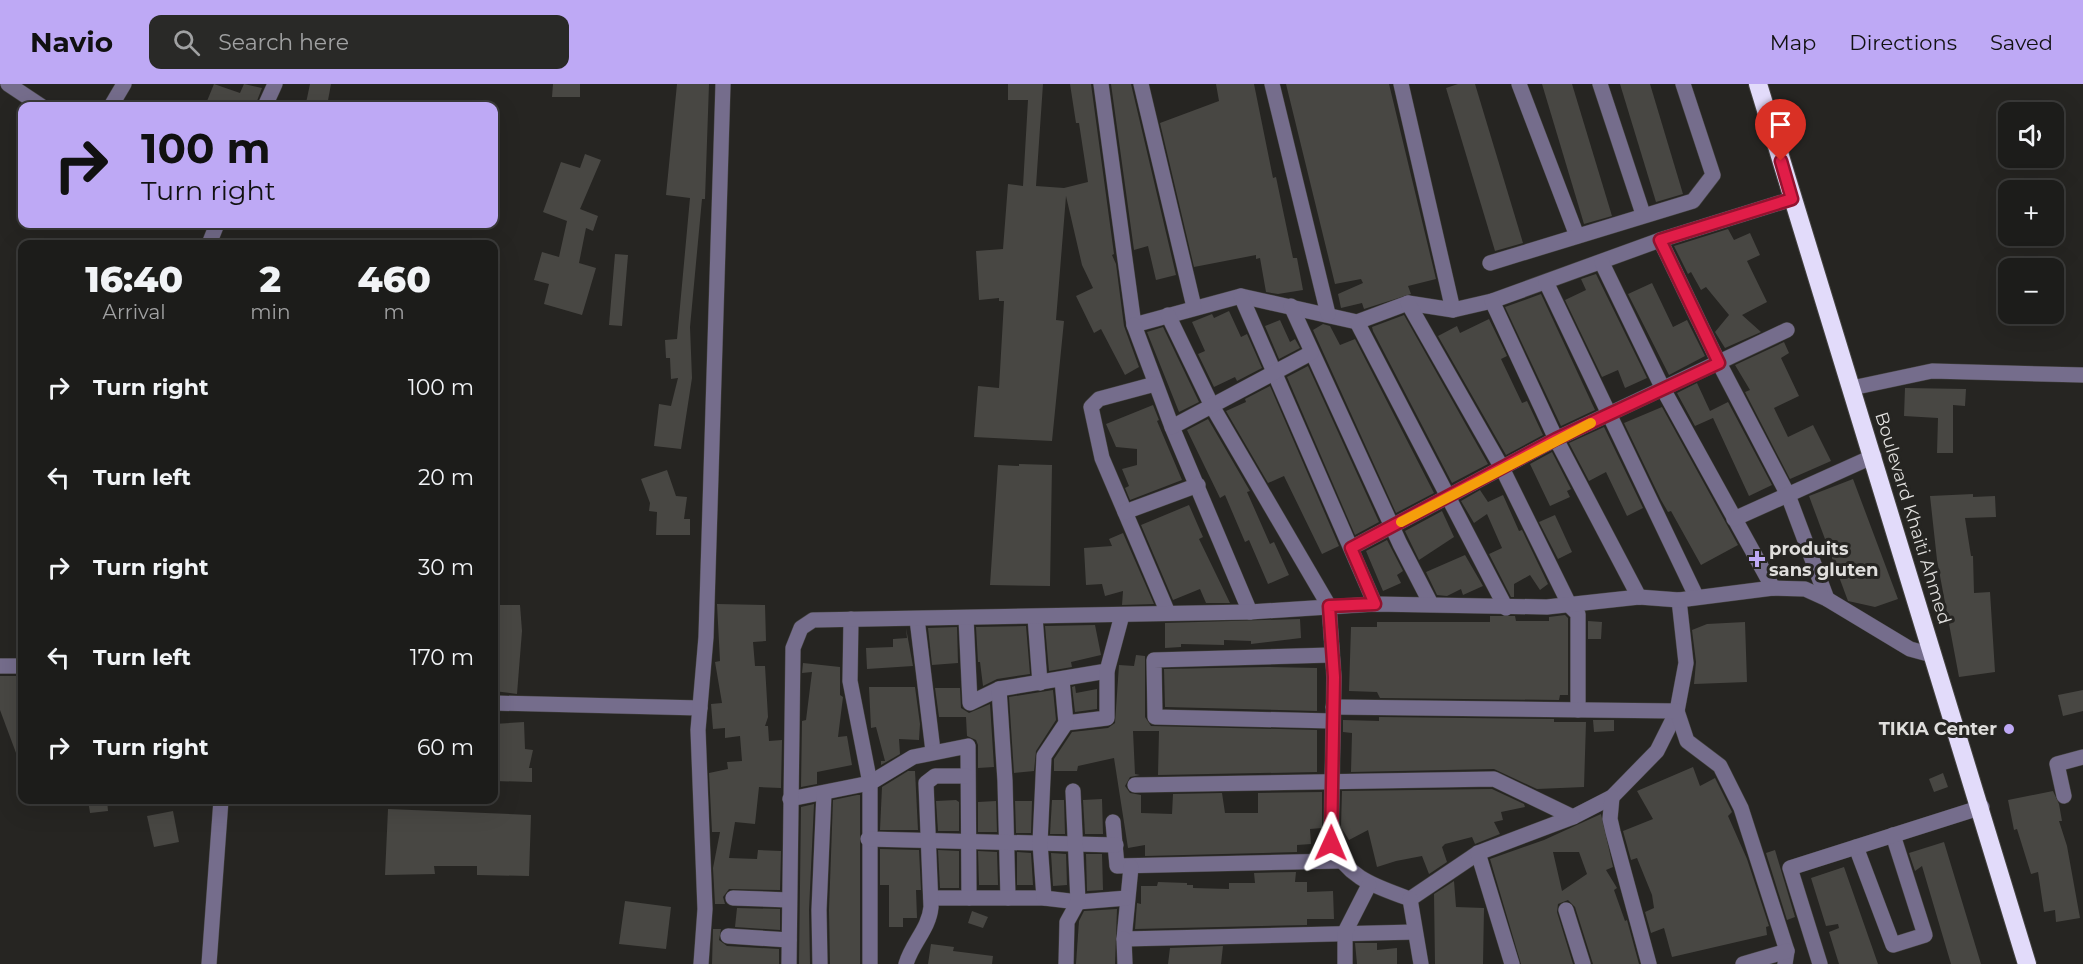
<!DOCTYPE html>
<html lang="en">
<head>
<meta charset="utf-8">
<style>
	:root { --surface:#1c1c1a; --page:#292927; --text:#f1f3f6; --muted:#a0a1a2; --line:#3a3a39; --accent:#bea9f5 }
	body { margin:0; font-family:Montserrat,sans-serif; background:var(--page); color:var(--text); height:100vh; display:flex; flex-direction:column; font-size:22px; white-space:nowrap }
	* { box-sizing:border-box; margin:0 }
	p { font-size:20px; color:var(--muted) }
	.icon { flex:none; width:33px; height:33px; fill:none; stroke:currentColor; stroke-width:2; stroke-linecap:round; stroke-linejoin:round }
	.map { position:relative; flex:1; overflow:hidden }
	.drawer { position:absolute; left:18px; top:156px; width:480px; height:564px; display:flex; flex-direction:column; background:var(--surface); border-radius:12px; box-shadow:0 6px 24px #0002,0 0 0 2px var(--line) }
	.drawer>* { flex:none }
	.banner { position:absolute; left:18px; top:18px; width:480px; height:126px; border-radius:12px; box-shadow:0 6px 24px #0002,0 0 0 2px var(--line); background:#bea9f5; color:#111; overflow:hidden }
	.tools { position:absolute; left:1998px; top:18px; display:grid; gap:12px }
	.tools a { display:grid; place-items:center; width:66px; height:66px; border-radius:12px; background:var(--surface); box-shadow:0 6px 24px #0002,0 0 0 2px var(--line); font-size:30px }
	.pin { position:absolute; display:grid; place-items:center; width:51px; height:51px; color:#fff; margin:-62px -26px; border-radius:50% 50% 50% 0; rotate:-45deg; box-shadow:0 0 6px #0007 }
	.pin .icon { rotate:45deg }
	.me { position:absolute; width:66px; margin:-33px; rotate:1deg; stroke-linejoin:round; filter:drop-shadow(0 0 4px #0008) }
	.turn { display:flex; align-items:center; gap:21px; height:126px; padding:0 24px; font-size:27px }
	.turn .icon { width:78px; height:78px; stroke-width:2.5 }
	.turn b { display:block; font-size:42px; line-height:51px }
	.eta { display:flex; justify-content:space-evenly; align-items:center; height:102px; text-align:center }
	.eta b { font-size:36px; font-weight:800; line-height:42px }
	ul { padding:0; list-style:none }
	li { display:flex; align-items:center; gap:18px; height:90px; padding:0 24px }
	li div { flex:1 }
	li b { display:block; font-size:22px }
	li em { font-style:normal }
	header { display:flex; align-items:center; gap:36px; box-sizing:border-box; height:84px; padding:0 30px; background:var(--accent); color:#111 }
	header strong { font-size:28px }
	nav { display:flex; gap:33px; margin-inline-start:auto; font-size:21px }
	.search { width:420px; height:54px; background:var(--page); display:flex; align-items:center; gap:15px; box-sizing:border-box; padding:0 21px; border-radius:12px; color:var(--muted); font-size:22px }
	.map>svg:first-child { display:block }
</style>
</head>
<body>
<header>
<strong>Navio</strong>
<div class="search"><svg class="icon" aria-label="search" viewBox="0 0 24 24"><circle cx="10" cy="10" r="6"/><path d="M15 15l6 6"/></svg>Search here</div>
<nav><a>Map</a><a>Directions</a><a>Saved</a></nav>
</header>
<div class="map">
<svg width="2083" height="880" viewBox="0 0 2083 880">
	<rect width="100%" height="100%" fill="#262522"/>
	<g fill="#484743" fill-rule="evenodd">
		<polygon points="214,0 240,9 244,0 262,4 255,22 205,22"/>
		<polygon points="310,0 331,0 327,22 306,19"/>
		<polygon points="553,0 580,0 580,13 552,13"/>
		<polygon points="677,0 709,0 705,115 702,115 690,243 692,294 681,365 654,362 659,320 671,322 678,294 671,295 670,274 666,274 665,256 677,255 690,114 666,111"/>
		<polygon points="1008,0 1043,0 1036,102 1064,104 1088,98 1079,39 1076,39 1070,0 1091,0 1114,170 1112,171 1116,180 1124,242 1139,283 1125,291 1101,245 1094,249 1076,212 1093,204 1082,181 1066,112 1056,236 1064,237 1052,357 974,353 978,302 999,304 1004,217 999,217 999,214 979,216 976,167 1003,165 1008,100 1023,102 1028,16 1008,16"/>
		<polygon points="1111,0 1131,0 1176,191 1156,196 1148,162 1134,166"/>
		<polygon points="1216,0 1254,0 1273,94 1276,93 1293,174 1297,174 1303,206 1278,210 1266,208 1260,174 1256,175 1256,171 1194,183 1160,39 1219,17"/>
		<polygon points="1286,0 1389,0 1436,195 1408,202 1411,210 1364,225 1362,219 1341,224 1338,210 1363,199 1361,195 1335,200"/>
		<polygon points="1458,0 1475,0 1523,159 1495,167 1446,4"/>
		<polygon points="1542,0 1572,0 1612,132 1584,140"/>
		<polygon points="1620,0 1650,0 1683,110 1656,118"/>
		<polygon points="585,70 601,76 580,125 598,132 593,147 586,144 579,179 596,184 582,231 544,220 549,200 534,196 542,168 559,173 567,137 543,128 561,78 580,84"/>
		<polygon points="1728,145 1734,156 1750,149 1760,171 1747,177 1767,218 1742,231 1761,248 1725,264 1715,248 1729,231 1706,203 1701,206 1691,188 1688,190 1674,162"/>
		<polygon points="615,170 628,171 622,242 609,241"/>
		<polygon points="1596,190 1647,294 1625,304 1618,286 1602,293 1565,216 1586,206 1581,195"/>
		<polygon points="1652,199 1673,243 1687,236 1705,272 1669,291 1628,210"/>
		<polygon points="1541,210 1595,326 1561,342 1505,223"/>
		<polygon points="1229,227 1241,253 1247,250 1262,284 1237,297 1235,293 1214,303 1198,270 1205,267 1192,238 1212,230 1214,234"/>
		<polygon points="1404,231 1488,380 1452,399 1373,247 1372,243"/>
		<polygon points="1489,235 1507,272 1501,275 1522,319 1527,317 1543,351 1506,371 1438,252 1457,242 1460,249"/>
		<polygon points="1280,236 1290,258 1295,255 1300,264 1279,275 1265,242"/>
		<polygon points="1323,240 1330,242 1340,261 1355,255 1434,409 1396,429 1313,246"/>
		<polygon points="1163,243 1199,318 1179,328 1147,248"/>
		<polygon points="1784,258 1789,269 1781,274 1799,312 1774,324 1788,353 1813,341 1831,377 1790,395 1745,308 1750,306 1735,281"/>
		<polygon points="1308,282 1379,438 1355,451 1287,293"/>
		<polygon points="1697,299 1710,327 1728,318 1772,401 1749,412 1713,334 1695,342 1677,309"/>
		<polygon points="1270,302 1339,462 1322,470 1284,392 1268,399 1226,327 1246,318 1245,315"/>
		<polygon points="1905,304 1966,305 1965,322 1953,321 1953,369 1937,369 1938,334 1904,332"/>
		<polygon points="1153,321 1159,336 1157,337 1182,396 1130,416 1125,404 1129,402 1122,385 1137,381 1137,365 1116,363 1106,340"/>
		<polygon points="1662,323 1738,461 1701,481 1671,427 1668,428 1661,416 1624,339"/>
		<polygon points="1208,335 1250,407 1247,408 1270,460 1274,458 1289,491 1268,500 1249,456 1245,458 1225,411 1220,414 1187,346"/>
		<polygon points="1604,343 1643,424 1627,432 1606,388 1589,397 1569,359"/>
		<polygon points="1552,368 1571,405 1567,407 1570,413 1550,422 1530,380"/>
		<polygon points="1019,380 1052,381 1050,502 990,501 998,381 1019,382"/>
		<polygon points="667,386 676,412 687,413 684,435 690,435 690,451 656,451 657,428 649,427 650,419 641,395"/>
		<polygon points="1853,395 1898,515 1875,523 1848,517 1809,412"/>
		<polygon points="1480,406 1488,418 1503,411 1519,447 1522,446 1548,500 1540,506 1530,491 1514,500 1514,513 1511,513 1489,470 1502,464 1487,430 1474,439 1461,417"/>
		<polygon points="1973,410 1973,413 1995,412 1996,433 1965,434 1971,472 1973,472 1974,509 1990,508 1995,588 1959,593 1937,476 1930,412"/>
		<polygon points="1189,421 1203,453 1199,455 1230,519 1206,519 1200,505 1173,516 1141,441"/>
		<polygon points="1442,427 1454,453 1419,476 1405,447"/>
		<polygon points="1555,431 1572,468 1558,475 1539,438"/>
		<polygon points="1123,449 1154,520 1122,521 1123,507 1105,512 1102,500 1086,501 1084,464 1112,462 1109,455"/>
		<polygon points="1387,456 1403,487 1397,491 1401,499 1383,507 1366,467"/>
		<polygon points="1465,471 1483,502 1463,511 1461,505 1447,512 1437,511 1426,488"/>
		<polygon points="717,520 765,521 766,557 753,558 755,582 765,582 768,633 765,642 768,642 769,657 782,656 781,704 759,703 755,740 735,738 729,774 757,775 758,766 781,767 780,806 729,805 723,813 725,820 715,820 713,784 720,748 712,748 709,689 728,685 727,678 742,677 740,652 725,654 725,644 713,645 711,620 722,619 715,578 720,577"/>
		<polygon points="494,521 520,521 522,547 517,610 494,607"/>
		<polygon points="1565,531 1568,534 1568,611 1560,611 1559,616 1380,614 1377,608 1349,607 1351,543 1377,543 1377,538 1490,538 1490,532 1515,532 1516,537 1549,537 1549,533"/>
		<polygon points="1300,535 1301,554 1251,560 1251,557 1224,556 1224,561 1181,560 1181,563 1165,564 1165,539"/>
		<polygon points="1588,537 1602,538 1601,555 1588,555"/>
		<polygon points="1745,538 1747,598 1694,600 1696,578 1692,546 1707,540"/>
		<polygon points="1095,541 1101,571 1071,578 1072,583 1049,587 1045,542"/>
		<polygon points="1026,542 1030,590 997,595 983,602 980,578 978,578 976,543"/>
		<polygon points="957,543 958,579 932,581 928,544"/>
		<polygon points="906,544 913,582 867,585 866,564 893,563 893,555 907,554"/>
		<polygon points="1136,571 1145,572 1145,633 1151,642 1317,646 1317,688 1158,691 1159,647 1133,647 1135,690 1140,691 1130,693 1125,702 1130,709 1141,711 1141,729 1172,730 1173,710 1222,709 1225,729 1258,729 1258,709 1322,708 1322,744 1310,745 1311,760 1297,761 1297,768 1145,772 1145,761 1128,764 1114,674 1078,682 1077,687 1054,687 1054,675 1072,648 1108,644 1115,639 1119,581 1134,582"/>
		<polygon points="803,579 840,583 840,611 843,613 838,653 847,652 852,681 817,688 817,700 801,703 802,637 806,636 812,588 802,589"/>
		<polygon points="1267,583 1317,584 1317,627 1165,623 1164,585"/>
		<polygon points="0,592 22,592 22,685 0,626"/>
		<polygon points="1075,602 1076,609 1097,605 1097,625 1075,628 1072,603"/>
		<polygon points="869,603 915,603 920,640 919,656 899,655 900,670 881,681 881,677 885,677 876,643 871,644"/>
		<polygon points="935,604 960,604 961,624 969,629 990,620 994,683 978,684 978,661 976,656 967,652 966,633 939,633"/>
		<polygon points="1053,606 1056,636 1036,667 1034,687 1014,689 1009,613"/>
		<polygon points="2083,606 2083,627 2063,632 2058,611"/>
		<polygon points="1379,633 1554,635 1554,638 1586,638 1584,703 1537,705 1494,685 1351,688 1352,649 1343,648 1343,636 1379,637"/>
		<polygon points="1593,636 1614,636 1614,647 1594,648"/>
		<polygon points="524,638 525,665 533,666 529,684 532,684 532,698 494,697 494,640"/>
		<polygon points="1693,683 1700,702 1715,694 1732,728 1728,732 1747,775 1769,842 1766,843 1767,851 1672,873 1664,844 1651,849 1645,828 1654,824 1652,811 1637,774 1631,776 1623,747 1653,735 1637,707"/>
		<polygon points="908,687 915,687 918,746 880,746 882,703"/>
		<polygon points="1943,689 1948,703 1934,708 1929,695"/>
		<polygon points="1492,705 1524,720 1525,723 1501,728 1503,736 1494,738 1500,750 1475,760 1472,753 1445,760 1442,763 1447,778 1429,790 1422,772 1396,777 1377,783 1368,746 1349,756 1341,743 1342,707"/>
		<polygon points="2053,707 2059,720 2062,737 2059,737 2067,762 2080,834 2056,838 2055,826 2044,828 2038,788 2031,790 2017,745 2014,746 2008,716"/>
		<polygon points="857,711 860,711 860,880 830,880 829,826 833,716"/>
		<polygon points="1102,715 1103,750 1085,750 1083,716"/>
		<polygon points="88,716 107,716 108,727 90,729"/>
		<polygon points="956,716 959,718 959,747 938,747 936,717"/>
		<polygon points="1052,716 1064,716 1065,750 1050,750"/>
		<polygon points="1015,717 1032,717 1031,749 1016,749"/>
		<polygon points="978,718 996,717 997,748 978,748"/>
		<polygon points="814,720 809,826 810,880 799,880 801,723"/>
		<polygon points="388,725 531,731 529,792 477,791 477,782 434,782 435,790 385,791"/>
		<polygon points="173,727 179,758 154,763 147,732"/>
		<path d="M1601 730 1613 783 1606 786 1617 804 1614 806 1625 837 1627 836 1639 880H1593L1575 823 1568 816 1558 820 1557 828 1573 880H1521L1490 775 1544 756ZM1553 768H1579L1587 790 1562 807Z"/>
		<polygon points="1944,758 1981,880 1951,880 1922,782 1915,787 1909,769"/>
		<polygon points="880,765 919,766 921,806 916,806 917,834 903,834 903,843 889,843 889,801 880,801"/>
		<polygon points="938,766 959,767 959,804 940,804"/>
		<polygon points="1775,766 1795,833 1787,836 1766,769"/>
		<polygon points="978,767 997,768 998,801 979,801"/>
		<polygon points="1017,768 1031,769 1033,801 1017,801"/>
		<polygon points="1051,769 1066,770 1067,801 1053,802"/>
		<polygon points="1086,770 1102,770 1103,806 1087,807"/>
		<polygon points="1844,783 1878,880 1839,880 1829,848 1839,844 1838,840 1826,842 1811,794"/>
		<polygon points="1296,788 1295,798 1307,798 1307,808 1333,807 1334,835 1307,835 1307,841 1135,845 1137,819 1141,820 1141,802 1157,802 1158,798 1187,799 1187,801 1193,801 1193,804 1229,805 1229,799 1255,799 1254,789"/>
		<polygon points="1454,797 1456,823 1484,824 1483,880 1435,880 1434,810"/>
		<polygon points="625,817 671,823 666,865 619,860"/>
		<polygon points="737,824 780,825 780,846 735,843"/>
		<polygon points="1117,825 1115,880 1076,880 1079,837 1084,827"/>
		<polygon points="972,827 988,833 983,844 968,839"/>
		<polygon points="713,845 721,845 719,856 727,862 779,865 779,880 712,880"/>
		<polygon points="1355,859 1377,859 1377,866 1397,864 1397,880 1357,880"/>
		<polygon points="931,860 954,863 953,867 993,872 992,880 928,880"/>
		<polygon points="1223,862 1221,880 1168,880 1170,864"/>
	</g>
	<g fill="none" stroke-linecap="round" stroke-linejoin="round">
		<defs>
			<g id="minor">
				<polyline points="8,0 41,22"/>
				<polyline points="1101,0 1134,241 1241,212 1357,238 1408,219 1453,226 1492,217 1660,156 1792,115"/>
				<polyline points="1141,0 1194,223"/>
				<polyline points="1272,0 1328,230"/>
				<polyline points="1401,0 1453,226"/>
				<polyline points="1519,0 1577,152"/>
				<polyline points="1600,0 1643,130"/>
				<polyline points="111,22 124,0"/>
				<polyline points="265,22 275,0"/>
				<polyline points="1660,156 1719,279 1788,411 1827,515"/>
				<polyline points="209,160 217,140"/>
				<polyline points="1490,179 1693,117 1713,91 1683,0"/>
				<polyline points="1602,179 1663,305 1773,504"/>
				<polyline points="1546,198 1696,512"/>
				<polyline points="1241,212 1375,520"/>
				<polyline points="1492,217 1556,355 1639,513"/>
				<polyline points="1408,219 1502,384 1570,522 1578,530 1578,626"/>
				<polyline points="1291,222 1400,460 1431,520"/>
				<path d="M1168 231 1212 322 1329 522 1334 593 1331 759C1348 795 1375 802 1410 815L1478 769 1573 733 1612 713 1657 667 1677 627 1686 579 1679 516"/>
				<polyline points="1357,238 1506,524"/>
				<polyline points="1134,241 1172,343 1250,528"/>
				<polyline points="1155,300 1099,315 1091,323 1102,374 1168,529"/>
				<polyline points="1852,304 1932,287 2083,291"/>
				<polyline points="1172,343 1311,269"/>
				<polyline points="1125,428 1198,401"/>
				<polyline points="1734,435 1874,372"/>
				<polyline points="1351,464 1556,355 1787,246"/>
				<polyline points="1035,533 1040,599"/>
				<polyline points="966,534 970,619 999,605 1107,587"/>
				<polyline points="851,535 850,597 870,699 870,880"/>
				<polyline points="917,535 933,667"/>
				<polyline points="1331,571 1154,576 1155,633 1332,637"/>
				<polyline points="0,582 22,582"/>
				<polyline points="999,605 1005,697 1008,814"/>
				<polyline points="494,619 700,624"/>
				<polyline points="1333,623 1677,627 1687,657 1720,682 1741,724 1787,867 1785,880"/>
				<polyline points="1066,639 1107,634 1107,587 1122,531"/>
				<polyline points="1135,701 1494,695 1573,733"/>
				<polyline points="2064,712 2057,680 2083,673"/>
				<polyline points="1612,713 1610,735 1613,748 1649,880"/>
				<polyline points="790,715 870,699 913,673 968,662 969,814"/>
				<polyline points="1113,738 1117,782 1339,777"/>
				<polyline points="868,755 1116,761"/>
				<polyline points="1856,763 1893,861 1925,851 1893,751"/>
				<polyline points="1478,769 1512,880"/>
				<polyline points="1131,783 1124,855 1415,848"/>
				<polyline points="733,814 789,816"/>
				<polyline points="931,814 1044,814 1078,818 1127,814"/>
				<polyline points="1044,814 1040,759 1044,672 1066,639 1062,596"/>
				<polyline points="1410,815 1421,880"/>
				<polyline points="1566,826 1583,880"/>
				<polyline points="728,852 789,856"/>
				<polyline points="1124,855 1125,880"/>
				<polyline points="209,880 221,716"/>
				<polyline points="701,880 705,825 698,646 706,553 723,0"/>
				<polyline points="789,880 793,564 801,544 813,536 1250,528 1375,520 1547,523 1639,513 1679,516 1773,504 1805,505 1827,515 1910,565 1932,571"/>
				<polyline points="820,880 819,826 824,709"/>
				<path d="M906 880C912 859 929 845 931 823L926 699 935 692H966"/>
				<polyline points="1066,880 1067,838 1078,818 1073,707"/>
				<polyline points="1345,880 1345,848 1369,801"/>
				<polyline points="1743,880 1787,867"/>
				<polyline points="1820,880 1790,784 1982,723"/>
			</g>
			<polyline id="highway" points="1758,0 2027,880"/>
		</defs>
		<use href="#minor" stroke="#444340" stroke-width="16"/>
		<use href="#highway" stroke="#444340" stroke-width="20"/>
		<use href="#minor" stroke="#756d8c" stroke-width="15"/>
		<use href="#highway" stroke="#e2dbfa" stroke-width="18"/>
	</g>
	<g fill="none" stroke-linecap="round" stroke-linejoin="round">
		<defs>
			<polyline id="route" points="1331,759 1334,593 1329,522 1375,520 1351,464 1556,355 1719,279 1660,156 1792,115 1781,77"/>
		</defs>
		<use href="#route" stroke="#92132f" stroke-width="15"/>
		<use href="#route" stroke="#e11d48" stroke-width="10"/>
		<polyline stroke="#f59e0b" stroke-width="10" points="1401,438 1591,339"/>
	</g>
	<g fill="#bea9f5" stroke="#262522" stroke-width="2">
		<path d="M1754 466h6v6h6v6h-6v6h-6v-6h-6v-6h6z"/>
		<circle cx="2009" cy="645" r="6"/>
	</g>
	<g text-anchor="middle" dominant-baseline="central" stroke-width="6" stroke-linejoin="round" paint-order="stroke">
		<g font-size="18" fill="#dfdedc" stroke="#262522">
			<text transform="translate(1913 434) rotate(73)">Boulevard Khaiti Ahmed</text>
		</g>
		<g font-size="18" font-weight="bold" fill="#dfdedc" stroke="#262522" text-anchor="start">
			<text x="1769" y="465">produits<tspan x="1769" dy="21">sans gluten</tspan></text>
			<text x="1997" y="645" text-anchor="end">TIKIA Center</text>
		</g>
	</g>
</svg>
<div class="tools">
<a><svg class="icon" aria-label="sound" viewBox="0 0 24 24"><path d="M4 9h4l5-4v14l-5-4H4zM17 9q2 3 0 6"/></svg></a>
<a>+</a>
<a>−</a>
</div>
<div class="pin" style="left:1781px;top:77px;background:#d93025"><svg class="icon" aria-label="arrive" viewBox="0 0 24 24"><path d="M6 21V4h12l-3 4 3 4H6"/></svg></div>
<svg class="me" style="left:1331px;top:759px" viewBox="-20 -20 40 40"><path d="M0-17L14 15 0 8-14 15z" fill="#e11d48" stroke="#fff" stroke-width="4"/></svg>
<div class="banner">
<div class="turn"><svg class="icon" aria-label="right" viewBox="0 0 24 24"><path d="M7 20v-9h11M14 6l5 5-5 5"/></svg><div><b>100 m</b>Turn right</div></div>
</div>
<section class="drawer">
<div class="eta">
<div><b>16:40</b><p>Arrival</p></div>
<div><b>2</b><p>min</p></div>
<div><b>460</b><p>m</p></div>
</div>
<ul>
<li><svg class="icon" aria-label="right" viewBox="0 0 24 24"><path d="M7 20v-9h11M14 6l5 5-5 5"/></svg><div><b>Turn right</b></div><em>100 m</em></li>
<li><svg class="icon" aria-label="left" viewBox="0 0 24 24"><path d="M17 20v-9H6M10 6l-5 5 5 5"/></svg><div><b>Turn left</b></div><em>20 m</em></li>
<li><svg class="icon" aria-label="right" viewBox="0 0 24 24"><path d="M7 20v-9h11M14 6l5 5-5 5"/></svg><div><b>Turn right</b></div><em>30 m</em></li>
<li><svg class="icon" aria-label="left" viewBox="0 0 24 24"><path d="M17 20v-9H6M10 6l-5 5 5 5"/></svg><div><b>Turn left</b></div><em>170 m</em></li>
<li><svg class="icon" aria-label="right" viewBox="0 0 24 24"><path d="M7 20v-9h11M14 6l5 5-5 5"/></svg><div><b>Turn right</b></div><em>60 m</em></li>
</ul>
</section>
</div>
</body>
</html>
